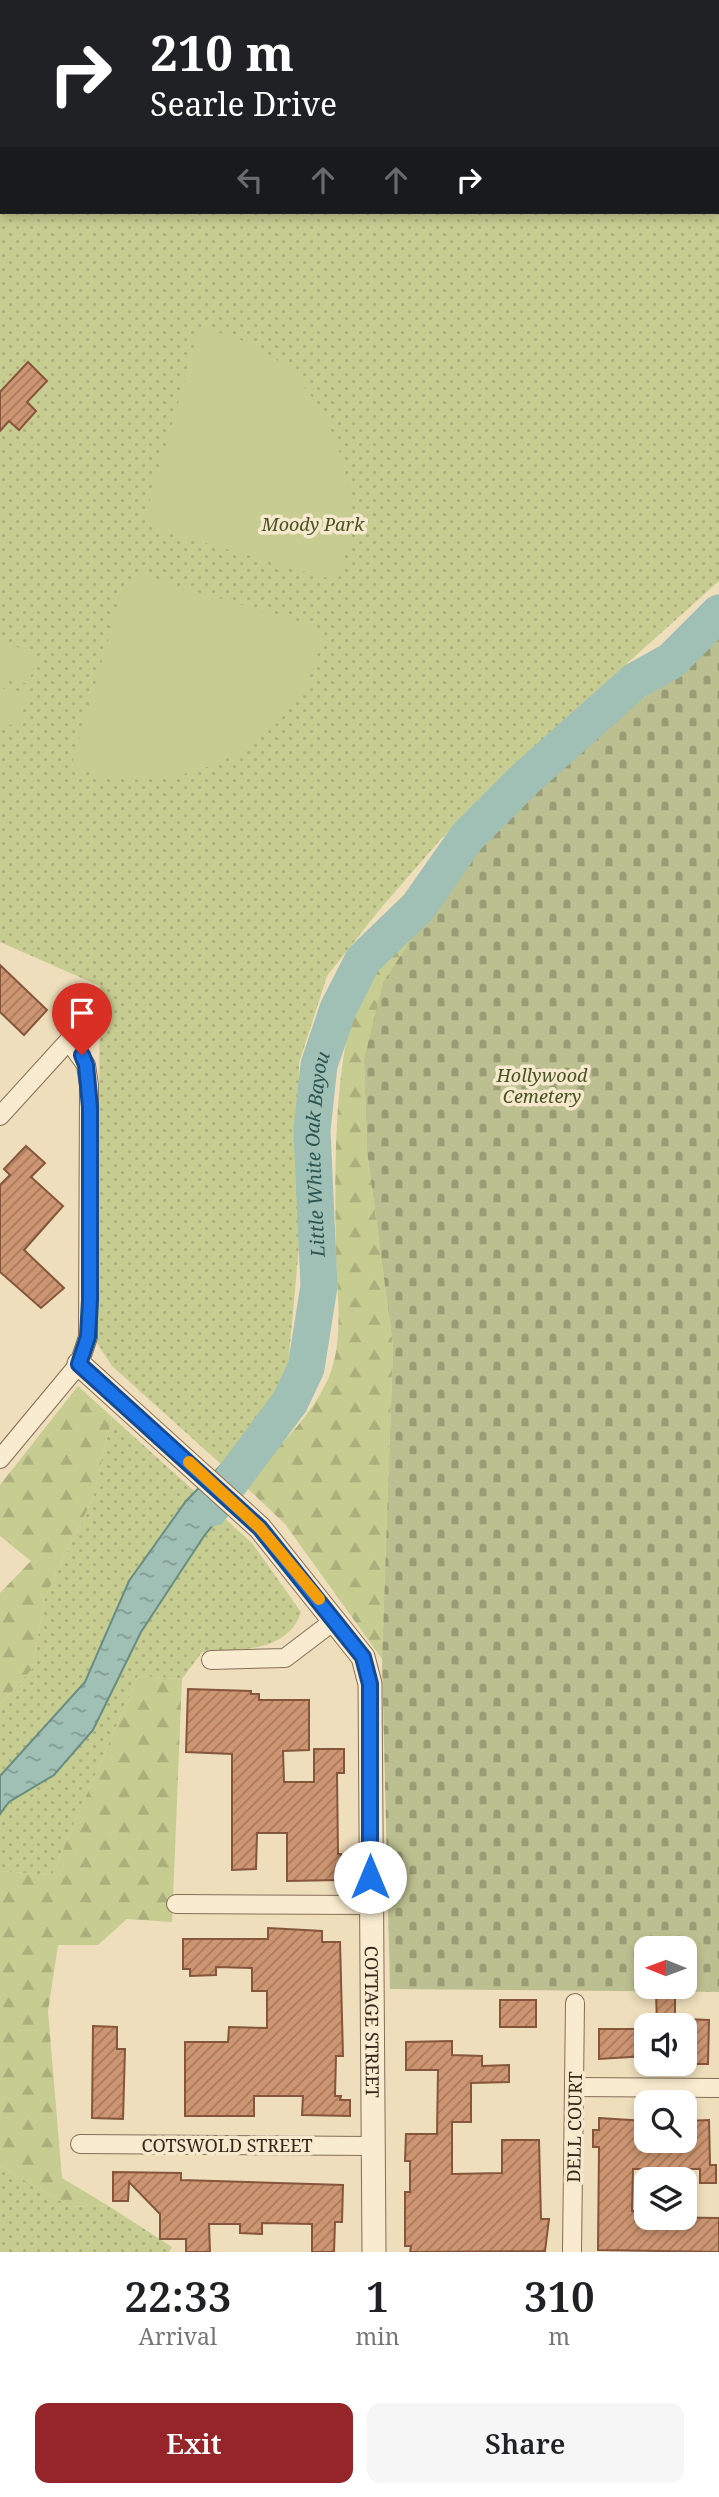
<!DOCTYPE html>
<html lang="en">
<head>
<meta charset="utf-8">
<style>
	:root { --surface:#fff; --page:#f6f6f6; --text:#202124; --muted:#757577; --accent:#962529 }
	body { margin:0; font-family:"Noto Serif",serif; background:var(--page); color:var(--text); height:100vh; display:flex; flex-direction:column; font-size:26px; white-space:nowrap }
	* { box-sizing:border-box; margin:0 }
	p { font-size:23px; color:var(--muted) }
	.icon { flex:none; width:38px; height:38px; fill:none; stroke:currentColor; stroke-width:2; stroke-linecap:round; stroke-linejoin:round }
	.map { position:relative; height:2252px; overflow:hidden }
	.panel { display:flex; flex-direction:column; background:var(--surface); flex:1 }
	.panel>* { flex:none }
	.banner { position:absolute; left:0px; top:0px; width:719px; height:214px; box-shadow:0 4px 10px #0003; background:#202124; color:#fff; overflow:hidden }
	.needle { width:46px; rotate:271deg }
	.tools { position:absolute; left:634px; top:1936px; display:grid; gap:14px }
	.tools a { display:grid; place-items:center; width:63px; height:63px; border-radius:14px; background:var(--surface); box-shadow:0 4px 10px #0003; font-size:35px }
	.pin { position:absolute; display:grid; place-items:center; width:60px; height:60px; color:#fff; margin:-72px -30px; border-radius:50% 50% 50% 0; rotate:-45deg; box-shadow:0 0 7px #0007 }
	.pin .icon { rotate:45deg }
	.me { position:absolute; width:77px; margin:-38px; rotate:0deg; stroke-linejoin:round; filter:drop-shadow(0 0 5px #0008) }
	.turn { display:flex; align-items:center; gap:24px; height:147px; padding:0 35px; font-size:32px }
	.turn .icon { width:91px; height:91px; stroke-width:2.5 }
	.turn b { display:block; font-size:49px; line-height:60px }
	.lanes { display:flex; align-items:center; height:66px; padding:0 35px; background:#0003; justify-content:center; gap:35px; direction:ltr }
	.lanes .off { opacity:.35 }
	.eta { display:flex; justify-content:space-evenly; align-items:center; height:119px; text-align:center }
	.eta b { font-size:42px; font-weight:600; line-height:49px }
	.button { display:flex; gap:14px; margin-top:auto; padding:14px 35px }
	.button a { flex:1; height:80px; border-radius:14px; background:var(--accent); color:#fff; font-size:28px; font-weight:600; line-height:80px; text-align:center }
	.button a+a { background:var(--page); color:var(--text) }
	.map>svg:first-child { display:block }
</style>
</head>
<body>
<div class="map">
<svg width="719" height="2252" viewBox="0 0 719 2252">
	<defs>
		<pattern id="grass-dots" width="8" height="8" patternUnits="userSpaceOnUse" patternTransform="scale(1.75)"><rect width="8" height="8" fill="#c7cc91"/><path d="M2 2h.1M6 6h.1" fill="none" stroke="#acaf7c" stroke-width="1.8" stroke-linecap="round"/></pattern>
		<pattern id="forest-firs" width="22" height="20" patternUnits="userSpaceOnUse" patternTransform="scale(1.75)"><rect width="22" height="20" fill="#c7cc91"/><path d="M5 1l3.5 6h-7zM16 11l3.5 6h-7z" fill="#acaf7c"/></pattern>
		<pattern id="cemetery-stones" width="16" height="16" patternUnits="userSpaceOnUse" patternTransform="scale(1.75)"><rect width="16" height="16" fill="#bcc090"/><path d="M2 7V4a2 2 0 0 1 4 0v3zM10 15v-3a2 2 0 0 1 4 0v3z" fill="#9a9c75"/></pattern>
		<pattern id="water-ripples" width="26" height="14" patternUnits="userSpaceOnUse" patternTransform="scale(1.75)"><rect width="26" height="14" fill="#a0bfb5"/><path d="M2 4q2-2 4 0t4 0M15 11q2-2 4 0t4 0" fill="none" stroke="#839b92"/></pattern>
		<pattern id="building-hatch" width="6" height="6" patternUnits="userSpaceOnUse" patternTransform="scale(1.75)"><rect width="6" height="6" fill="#cd9571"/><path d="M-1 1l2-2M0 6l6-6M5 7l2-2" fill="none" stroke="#a77a5c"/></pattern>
	</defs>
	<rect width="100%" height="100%" fill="#eedebc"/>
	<g fill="url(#grass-dots)">
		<polygon points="113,0 719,0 719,581 517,762 441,839 380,909 327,976 299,1063 299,1246 287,1378 222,1465 112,1366 97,1343 100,986 0,942 0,135 2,133 2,212 718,212 718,2"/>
		<path d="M112 1417 252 1543 301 1612C287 1654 237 1649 202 1652L182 1679 138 1676 52 1875 0 1871V1704L32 1669 45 1597 93 1498Z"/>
		<polygon points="0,2166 71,2207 107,2205 172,2247 169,2252 0,2252"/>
	</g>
	<g fill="url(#forest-firs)">
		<path d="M476 848 427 915 364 1059 367 1151 393 1346 382 1659 285 1524 245 1486C273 1450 310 1420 329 1377 344 1340 337 1295 336 1256 335 1186 332 1061 359 998 382 944 438 893 476 848Z"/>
		<polygon points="78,1386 112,1417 93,1498 45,1597 32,1669 0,1704 0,1593 31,1561 0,1536 0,1485"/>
		<polygon points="138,1676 182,1679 172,1922 127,1919 98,1945 58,1945 48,2011 62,2178 107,2205 71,2207 0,2166 0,1871 52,1875"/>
	</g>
	<path fill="url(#cemetery-stones)" fill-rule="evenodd" d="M719 634V1992L390 1989 382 1659 393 1346 367 1151 364 1059 383 983 427 915 476 848 596 735 685 666ZM646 1948H684V1986H646Z"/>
	<g fill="#c7cc91">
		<path d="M200 327C216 332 235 337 251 344 318 377 354 457 350 529 349 546 342 564 338 581L154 528 146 514Z"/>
		<path d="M140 575 326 630C320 647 315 665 307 681 275 748 195 784 124 779 106 778 88 771 71 767L125 583Z"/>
		<polygon points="0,643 37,652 29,684 0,677"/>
		<polygon points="0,688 27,695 19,727 0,722"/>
	</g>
	<polygon fill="url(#water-ripples)" stroke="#688d82" stroke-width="2" points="228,1458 251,1478 204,1536 141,1632 93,1730 54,1775 9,1802 0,1814 0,1776 85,1682 129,1581 186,1501"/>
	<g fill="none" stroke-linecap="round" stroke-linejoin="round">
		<path stroke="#a0bfb5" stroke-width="37" id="s1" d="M211 1508 290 1402 306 1368 319 1286 312 1130 319 1065 338 1009 363 960 418 907 467 837 525 779 635 681 671 661 719 613"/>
	</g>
	<g fill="url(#building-hatch)" stroke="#85563b" stroke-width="2">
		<polygon points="28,362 47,381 27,402 36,411 19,430 9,421 0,431 0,392"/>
		<polygon points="0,965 47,1010 24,1035 0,1012"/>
		<polygon points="26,1146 45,1163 31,1177 63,1206 24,1250 64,1288 41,1308 0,1272 0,1185 10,1175 4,1169"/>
		<polygon points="188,1689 251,1691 251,1694 259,1694 259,1700 309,1700 309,1750 283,1751 284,1782 314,1782 314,1749 344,1749 344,1773 337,1773 338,1854 341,1854 341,1880 287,1881 287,1833 257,1833 256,1869 232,1870 232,1754 186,1752"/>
		<polygon points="268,1928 322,1931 322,1942 340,1942 343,2056 336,2056 335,2096 341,2096 340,2100 350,2100 350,2116 302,2115 303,2096 254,2096 254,2116 185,2116 185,2042 228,2042 229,2027 267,2028 267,1991 252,1991 252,1968 216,1967 216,1975 190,1976 190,1969 183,1969 183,1939 268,1939"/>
		<polygon points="656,1993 675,1993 675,2025 657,2025"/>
		<rect x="500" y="2000" width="36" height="27"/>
		<polygon points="684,2019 709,2020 708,2064 689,2064 689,2058 684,2058"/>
		<polygon points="93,2026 117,2027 117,2049 125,2049 123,2119 92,2118"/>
		<polygon points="599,2029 646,2029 646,2056 599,2059"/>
		<polygon points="452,2041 452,2055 482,2056 482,2066 509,2065 509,2082 471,2083 471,2122 452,2122 452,2174 502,2173 502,2140 539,2140 541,2219 549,2219 545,2251 410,2252 411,2246 405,2246 405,2192 410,2192 410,2161 405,2161 406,2134 437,2134 438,2070 406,2070 406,2042"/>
		<polygon points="599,2118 646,2121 646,2140 684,2140 684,2121 709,2120 710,2165 716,2165 716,2183 700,2183 700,2169 633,2169 632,2211 646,2211 646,2217 719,2218 719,2252 598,2250 599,2147 593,2147 593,2130 599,2130"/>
		<polygon points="113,2172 181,2173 181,2180 343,2185 342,2222 335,2222 334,2252 312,2252 312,2224 262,2223 262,2234 240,2233 240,2224 209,2224 210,2252 186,2252 186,2239 160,2239 160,2214 129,2182 128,2201 113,2201"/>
	</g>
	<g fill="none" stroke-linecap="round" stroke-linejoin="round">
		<defs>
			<g id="minor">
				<polyline points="0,1116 92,1015"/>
				<polyline points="0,1459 79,1364 88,1337 89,1085 86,1065 69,1041"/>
				<polyline points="211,1660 285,1658 335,1620"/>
				<polyline points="176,1904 371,1905"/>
				<polyline points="574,2087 719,2088"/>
				<polyline points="80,2144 374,2146"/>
				<polyline points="572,2252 575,2003"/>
			</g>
			<g id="tertiary">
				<path id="s2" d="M79 1364 260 1528 363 1657 370 1684 374 2252"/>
			</g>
			<g id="secondary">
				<polyline points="59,2 61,0"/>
				<polyline points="106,2 108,0"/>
				<polyline points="0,65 2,64"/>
				<polyline points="0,126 2,124"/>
			</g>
		</defs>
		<use href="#minor" stroke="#866e56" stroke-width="20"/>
		<use href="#tertiary" stroke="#866e56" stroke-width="25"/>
		<use href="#secondary" stroke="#674f39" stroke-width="29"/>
		<use href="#minor" stroke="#f9ebcf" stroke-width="18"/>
		<use href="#tertiary" stroke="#f9ebcf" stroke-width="23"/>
		<use href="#secondary" stroke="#f9ebcf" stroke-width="26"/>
		<g stroke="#35271b" stroke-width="2">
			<polyline points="75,2 77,0"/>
			<polyline points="93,2 95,0"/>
			<polyline points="0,88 2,86"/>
			<polyline points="0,107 2,105"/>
		</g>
	</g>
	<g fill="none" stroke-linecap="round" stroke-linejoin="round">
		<defs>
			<polyline id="route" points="82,1055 86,1065 90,1107 90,1300 88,1337 79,1364 260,1528 363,1657 370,1684 370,1877"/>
		</defs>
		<use href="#route" stroke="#114b97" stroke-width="18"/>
		<use href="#route" stroke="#1a73e8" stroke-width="12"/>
		<polyline stroke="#f59e0b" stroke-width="12" points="189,1462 260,1528 319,1599"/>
	</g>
	<g text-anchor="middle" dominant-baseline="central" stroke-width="7" stroke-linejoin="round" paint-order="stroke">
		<g font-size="18" font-style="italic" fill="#475221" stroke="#f6e8cc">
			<text x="313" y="524">Moody Park</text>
			<text x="542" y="1075">Hollywood<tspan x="542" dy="21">Cemetery</tspan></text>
		</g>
		<g font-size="18" fill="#35271b" stroke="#f6e8cc">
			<text stroke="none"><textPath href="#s2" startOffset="775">COTTAGE STREET</textPath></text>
			<text transform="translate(574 2127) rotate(-89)">DELL COURT</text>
			<text x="227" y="2145">COTSWOLD STREET</text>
		</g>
		<g font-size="19" font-style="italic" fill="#2a5551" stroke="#f6e8cc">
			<text stroke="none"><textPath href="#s1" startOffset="385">Little White Oak Bayou</textPath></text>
		</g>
	</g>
</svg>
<div class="tools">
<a><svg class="needle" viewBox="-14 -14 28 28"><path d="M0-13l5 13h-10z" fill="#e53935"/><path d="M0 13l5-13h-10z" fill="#757577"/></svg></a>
<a><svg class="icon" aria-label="sound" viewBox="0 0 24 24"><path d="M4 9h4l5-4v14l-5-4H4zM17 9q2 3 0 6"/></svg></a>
<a><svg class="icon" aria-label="search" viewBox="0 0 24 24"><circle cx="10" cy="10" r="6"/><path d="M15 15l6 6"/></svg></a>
<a><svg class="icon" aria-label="layers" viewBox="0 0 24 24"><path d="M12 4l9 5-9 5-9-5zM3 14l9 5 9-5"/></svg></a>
</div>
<div class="pin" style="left:82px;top:1055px;background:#d93025"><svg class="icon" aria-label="arrive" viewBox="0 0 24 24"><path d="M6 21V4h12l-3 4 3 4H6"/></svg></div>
<svg class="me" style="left:370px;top:1877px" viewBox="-20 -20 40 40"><circle r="19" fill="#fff"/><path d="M0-13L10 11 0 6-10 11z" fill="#1a73e8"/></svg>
<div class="banner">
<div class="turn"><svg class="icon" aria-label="right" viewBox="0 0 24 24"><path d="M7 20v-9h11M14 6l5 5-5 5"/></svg><div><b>210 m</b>Searle Drive</div></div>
<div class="lanes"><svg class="icon off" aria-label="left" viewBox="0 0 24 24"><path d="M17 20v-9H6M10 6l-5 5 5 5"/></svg><svg class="icon off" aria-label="ahead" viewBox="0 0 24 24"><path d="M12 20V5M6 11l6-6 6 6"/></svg><svg class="icon off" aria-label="ahead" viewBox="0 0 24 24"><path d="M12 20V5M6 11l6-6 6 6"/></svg><svg class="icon" aria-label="right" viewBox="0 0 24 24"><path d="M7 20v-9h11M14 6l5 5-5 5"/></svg></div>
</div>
</div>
<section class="panel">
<div class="eta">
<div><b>22:33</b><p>Arrival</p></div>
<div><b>1</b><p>min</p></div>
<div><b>310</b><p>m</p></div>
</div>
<div class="button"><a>Exit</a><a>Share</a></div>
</section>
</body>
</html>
